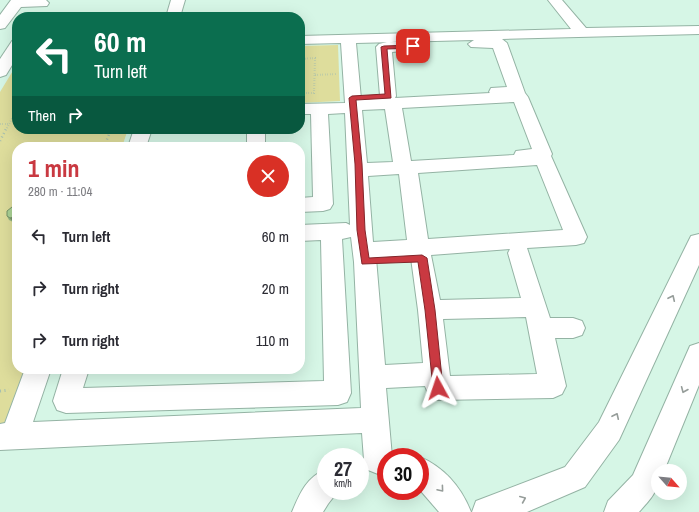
<!DOCTYPE html>
<html lang="en">
<head>
<meta charset="utf-8">
<style>
	:root { --surface:#fff; --page:#f7f7f7; --text:#2b2b33; --muted:#7c7c81; --accent:#c93941 }
	body { margin:0; font-family:"Archivo Narrow",sans-serif; background:var(--page); color:var(--text); height:100vh; display:flex; flex-direction:column; font-size:15px; white-space:nowrap }
	* { box-sizing:border-box; margin:0 }
	p { font-size:13px; color:var(--muted) }
	.icon { flex:none; width:22px; height:22px; fill:none; stroke:currentColor; stroke-width:2; stroke-linecap:round; stroke-linejoin:round }
	.map { position:relative; flex:1; overflow:hidden }
	.panel { position:absolute; left:12px; top:142px; width:293px; height:232px; display:flex; flex-direction:column; background:var(--surface); border-radius:16px; box-shadow:0 4px 16px #0002 }
	.panel>* { flex:none }
	.banner { position:absolute; left:12px; top:12px; width:293px; height:122px; border-radius:16px; box-shadow:0 4px 16px #0002; background:#0b6e4f; color:#fff; overflow:hidden }
	.needle { width:26px; rotate:117deg }
	.buttons { position:absolute; left:651px; top:464px; display:grid; gap:8px }
	.buttons a { display:grid; place-items:center; width:36px; height:36px; border-radius:50%; background:var(--surface); box-shadow:0 4px 16px #0002; font-size:20px }
	.speed { position:absolute; left:317px; top:448px; display:flex; gap:8px; font-size:20px; font-weight:700; text-align:center }
	.speed>* { display:grid; place-content:center; width:52px; height:52px; border-radius:50%; background:var(--surface); box-shadow:0 4px 16px #0002; line-height:1 }
	.speed small { font-size:10px; font-weight:400 }
	.speed .limit { border:6px solid #d22; background:#fff; color:#111 }
	.pin { position:absolute; display:grid; place-items:center; width:34px; height:34px; color:#fff; margin:-17px; border-radius:8px; box-shadow:0 2px 6px #0006 }
	.me { position:absolute; width:44px; margin:-22px; rotate:355deg; stroke-linejoin:round; filter:drop-shadow(0 0 3px #0008) }
	.turn { display:flex; align-items:center; gap:14px; height:84px; padding:0 16px; font-size:18px }
	.turn .icon { width:52px; height:52px; stroke-width:2.5 }
	.turn b { display:block; font-size:28px; line-height:34px }
	.then { display:flex; align-items:center; height:38px; padding:0 16px; background:#0003; gap:8px; font-size:15px }
	.round { display:grid; place-items:center; flex:none; width:42px; height:42px; border-radius:21px; background:var(--page) }
	.headline { display:flex; align-items:center; justify-content:space-between; height:68px; padding:0 16px }
	h1 { font-size:24px; font-weight:700; line-height:30px; color:var(--accent) }
	ul { padding:0; list-style:none }
	li { display:flex; align-items:center; gap:12px; height:52px; padding:0 16px }
	li div { flex:1 }
	li b { display:block; font-size:15px }
	li em { font-style:normal }
	.map>svg:first-child { display:block }
</style>
</head>
<body>
<div class="map">
<svg width="699" height="512" viewBox="0 0 699 512">
	<rect width="100%" height="100%" fill="#d6f6e6"/>
	<g fill="#dedd9c">
		<polygon points="338,45 340,101 300,103 300,46"/>
		<polygon points="17,64 17,129 128,129 122,147 17,147 17,369 46,369 26,427 0,428 0,92"/>
	</g>
	<g fill="none" stroke-linecap="round" stroke-linejoin="round">
		<defs>
			<g id="minor">
				<polygon points="11,0 46,0 49,3 47,6 21,7 5,28 0,29 0,15"/>
				<polygon points="171,0 185,0 180,17 166,17"/>
				<path d="M548 0H562L586 28 699 26V34L502 39 507 43 525 93 528 97 552 154 551 156 587 237 584 243 576 245 527 248 550 318H573L582 321 585 328 582 335 573 338H555L566 386 562 394 553 398 438 400 429 396 425 386 386 388 392 457H386V471L378 474 368 470 364 460 362 433 0 450V424L5 423 25 369H51L33 422 361 408 354 262 351 237 342 239 351 393 347 402 338 405 66 413 57 410 53 401 63 369H89L83 388 324 381 321 240 300 241V225L346 223 350 225 345 113 328 114 333 204 330 209 323 211 300 212V198L313 197 311 114H300V104L345 103 341 43 300 44V36L571 29ZM474 40 468 44 471 47 493 48 507 87 491 88 489 92 490 93 395 98 396 96 392 52 413 50 416 47 413 44C403 41 389 41 379 44L376 47 380 96 381 99H361L356 43ZM514 102 532 149 516 151 514 155 411 161 402 108ZM385 109 393 162 367 163 362 110ZM537 165 563 230 428 239 418 173ZM399 174 407 240 373 242 368 176ZM510 249 508 253 521 298 440 300 431 255ZM412 256 411 258 418 310 423 363 385 365 376 258ZM526 317 537 374 450 376 443 319Z"/>
				<polygon points="17,39 17,57 6,75 0,77 0,59 12,41"/>
				<polygon points="134,129 152,129 146,147 128,147"/>
				<rect x="247" y="129" width="18" height="18"/>
				<polygon points="699,234 699,265 619,440 585,487 527,512 472,512 476,501 565,467 599,422 688,242 691,236"/>
				<path d="M699 343V385L664 471H658C658 493 653 496 639 512H604L608 501 633 475 690 346Z"/>
				<path d="M420 457C445 468 461 487 471 512H439L420 490Z"/>
				<path d="M326 469V491H338L328 504 323 512H292C300 493 306 478 326 469Z"/>
			</g>
		</defs>
		<use href="#minor" stroke="#94b3a4" stroke-width="2"/>
		<g stroke="#a3bdb0" stroke-width="2" stroke-dasharray="0.5 2" stroke-linecap="butt">
			<polyline points="300,59 315,58 314,93 300,93"/>
			<polyline points="315,75 336,74"/>
			<polyline points="0,124 9,124"/>
			<polyline points="7,128 17,109"/>
		</g>
		<g stroke="#a3bdb0" stroke-width="2.5" stroke-dasharray="1 3" stroke-linecap="butt">
			<polyline points="0,141 7,127"/>
			<polyline points="104,147 111,129"/>
		</g>
		<polyline stroke="#a3bdb0" stroke-width="3" stroke-dasharray="1 3.5" stroke-linecap="butt" points="0,391 9,390"/>
		<use href="#minor" fill="#fff" fill-rule="evenodd"/>
	</g>
	<polygon fill="#92b580" points="17,206 13,222 9,220 7,216"/>
	<polygon fill="#779368" points="17,216 17,221 13,222 10,218"/>
	<polygon fill="#aad295" stroke="#779368" points="17,206 17,216 10,218 7,216 7,211 12,207"/>
	<defs><path id="oneway-chevron" d="M-2-3.5L2.5 0L-2 3.5" fill="none" stroke-width="1.6" stroke-linecap="round" stroke-linejoin="round"/></defs>
	<g stroke="#969d9a">
		<use href="#oneway-chevron" transform="translate(672 298) rotate(-65)"/>
		<use href="#oneway-chevron" transform="translate(684 390) rotate(113)"/>
		<use href="#oneway-chevron" transform="translate(616 416) rotate(-65)"/>
		<use href="#oneway-chevron" transform="translate(441 489) rotate(50)"/>
		<use href="#oneway-chevron" transform="translate(523 499) rotate(-23)"/>
	</g>
	<polygon fill="#c93941" stroke="#83252a" points="413,45 416,46 415,48 387,49 391,98 356,100 362,164 365,230 369,258 422,255 427,258 435,310 443,388 442,392 438,393 434,392 433,388 425,310 418,262 362,264 357,230 355,164 349,98 352,96 385,94 381,47 384,46"/>
</svg>
<div class="buttons">
<a><svg class="needle" viewBox="-14 -14 28 28"><path d="M0-13l5 13h-10z" fill="#e53935"/><path d="M0 13l5-13h-10z" fill="#7c7c81"/></svg></a>
</div>
<div class="speed"><div>27<small>km/h</small></div><div class="limit">30</div></div>
<div class="pin" style="left:413px;top:46px;background:#d93025"><svg class="icon" aria-label="arrive" viewBox="0 0 24 24"><path d="M6 21V4h12l-3 4 3 4H6"/></svg></div>
<svg class="me" style="left:438px;top:388px" viewBox="-20 -20 40 40"><path d="M0-17L14 15 0 8-14 15z" fill="#c93941" stroke="#fff" stroke-width="4"/></svg>
<div class="banner">
<div class="turn"><svg class="icon" aria-label="left" viewBox="0 0 24 24"><path d="M17 20v-9H6M10 6l-5 5 5 5"/></svg><div><b>60 m</b>Turn left</div></div>
<div class="then">Then<svg class="icon" aria-label="right" viewBox="0 0 24 24"><path d="M7 20v-9h11M14 6l5 5-5 5"/></svg></div>
</div>
<section class="panel">
<div class="headline"><div><h1>1 min</h1><p>280 m · 11:04</p></div><a class="round" style="background:#d93025;color:#fff"><svg class="icon" aria-label="close" viewBox="0 0 24 24"><path d="M6 6l12 12M18 6L6 18"/></svg></a></div>
<ul>
<li><svg class="icon" aria-label="left" viewBox="0 0 24 24"><path d="M17 20v-9H6M10 6l-5 5 5 5"/></svg><div><b>Turn left</b></div><em>60 m</em></li>
<li><svg class="icon" aria-label="right" viewBox="0 0 24 24"><path d="M7 20v-9h11M14 6l5 5-5 5"/></svg><div><b>Turn right</b></div><em>20 m</em></li>
<li><svg class="icon" aria-label="right" viewBox="0 0 24 24"><path d="M7 20v-9h11M14 6l5 5-5 5"/></svg><div><b>Turn right</b></div><em>110 m</em></li>
</ul>
</section>
</div>
</body>
</html>
